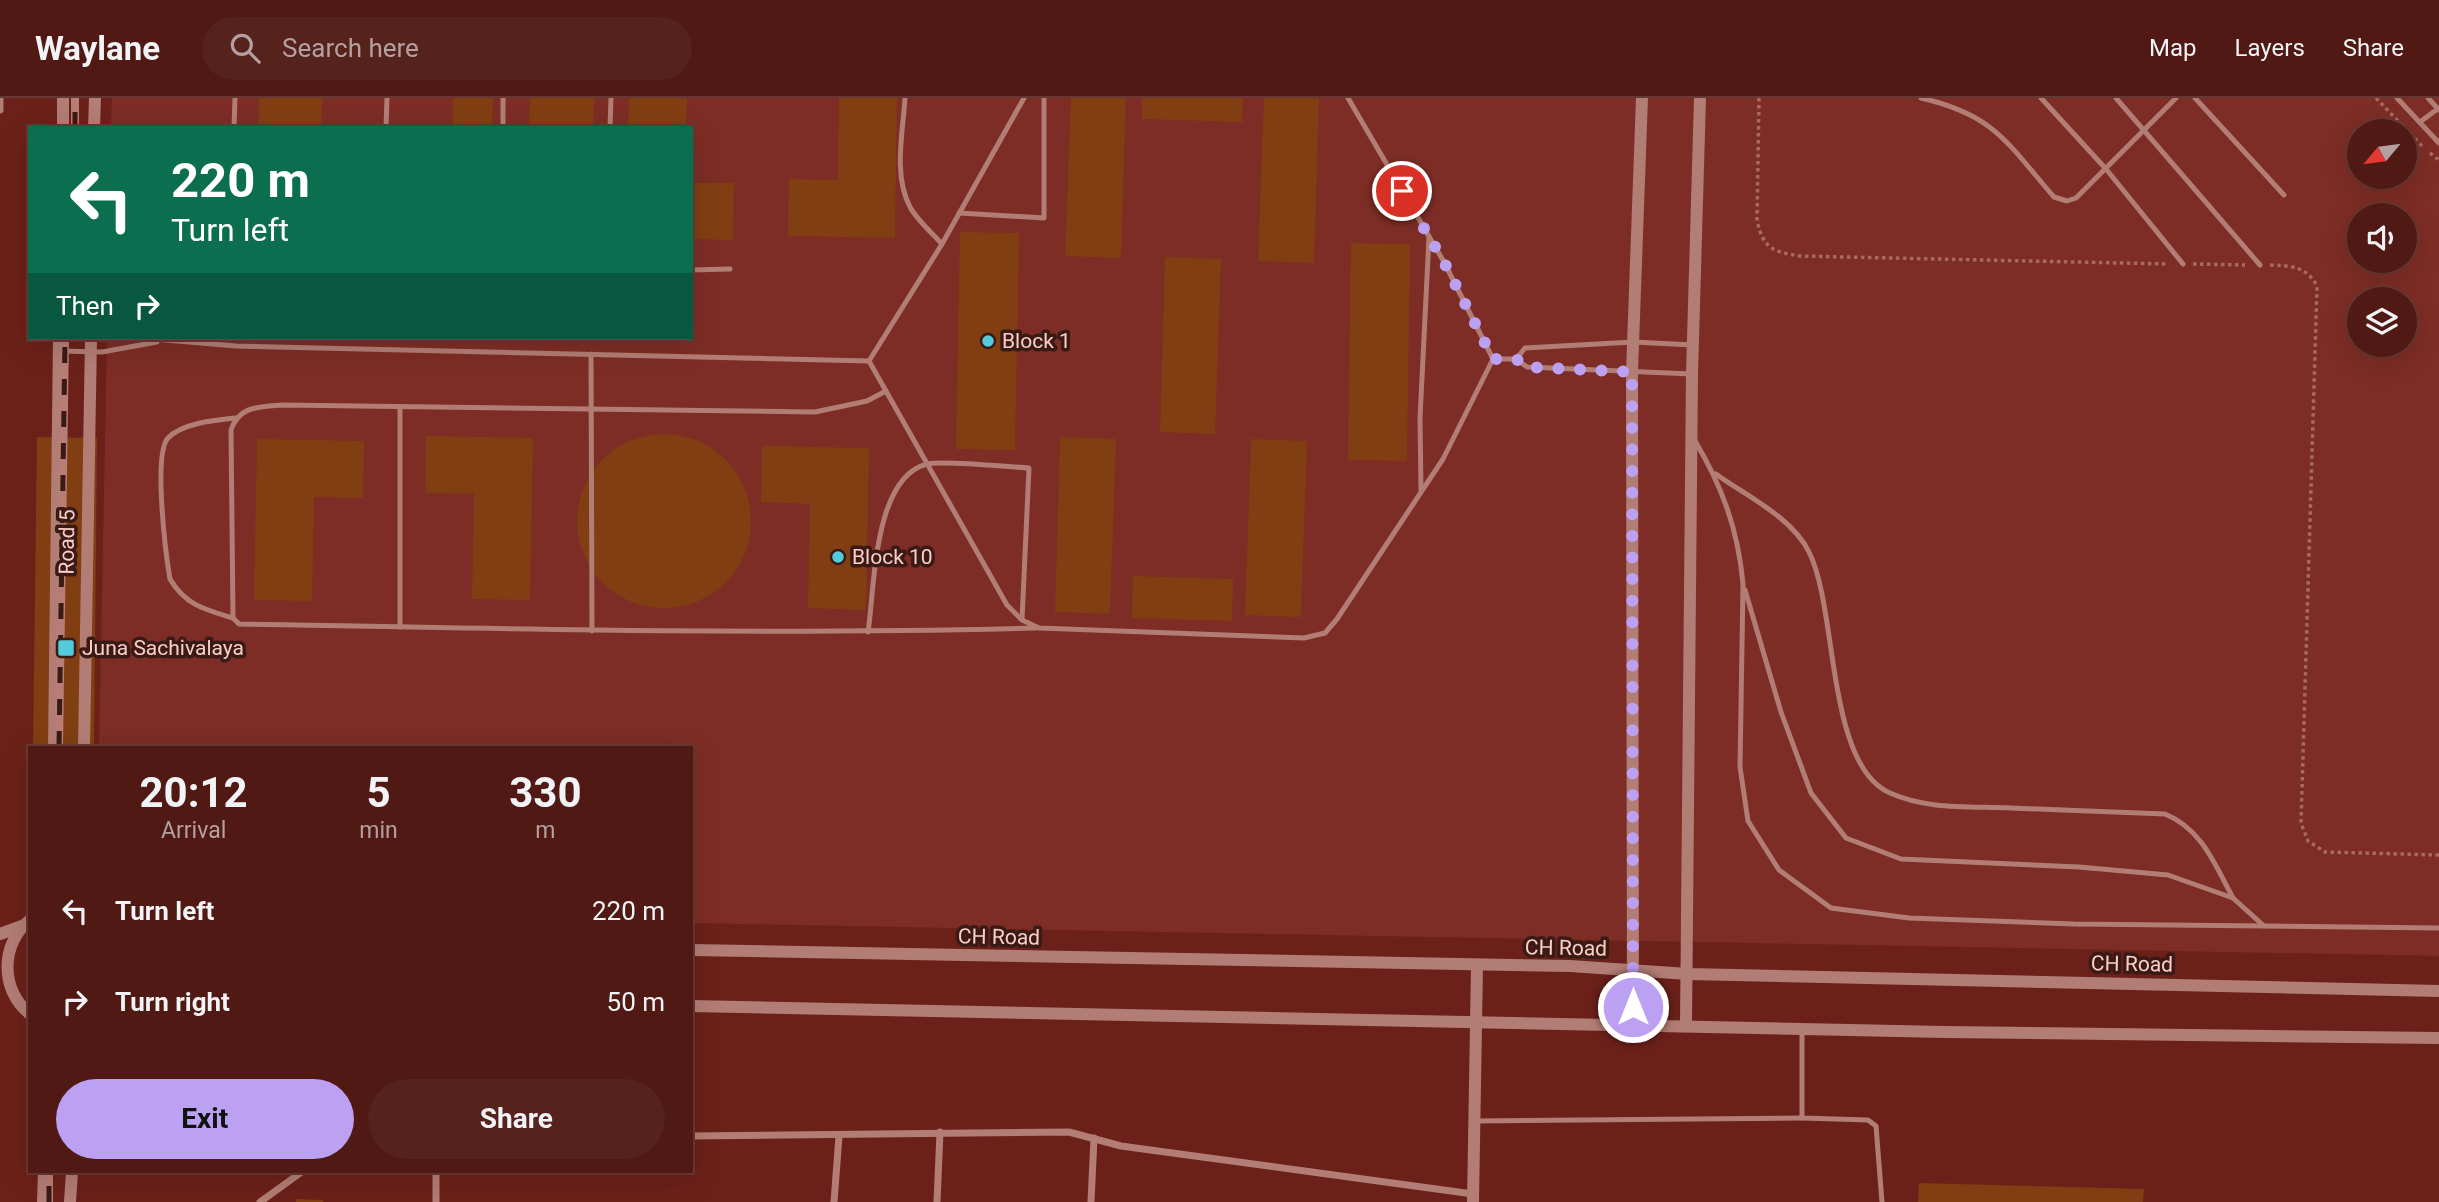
<!DOCTYPE html>
<html lang="en">
<head>
<meta charset="utf-8">
<style>
	:root { --surface:#501913; --page:#56221c; --text:#f1f3f6; --muted:#b4a0a0; --line:#673833; --accent:#bca0f2 }
	body { margin:0; font-family:Roboto,sans-serif; background:var(--page); color:var(--text); height:100vh; display:flex; flex-direction:column; font-size:26px; white-space:nowrap }
	* { box-sizing:border-box; margin:0 }
	p { font-size:23px; color:var(--muted) }
	.icon { flex:none; width:38px; height:38px; fill:none; stroke:currentColor; stroke-width:2; stroke-linecap:round; stroke-linejoin:round }
	.map { position:relative; flex:1; overflow:hidden }
	.details { position:absolute; left:28px; top:648px; width:665px; height:427px; display:flex; flex-direction:column; background:var(--surface); border-radius:0px; box-shadow:0 7px 28px #0002,0 0 0 2px var(--line) }
	.details>* { flex:none }
	.guide { position:absolute; left:28px; top:28px; width:665px; height:214px; border-radius:0px; box-shadow:0 7px 28px #0002,0 0 0 2px var(--line); background:#0b6e4f; color:#fff; overflow:hidden }
	.needle { width:46px; rotate:241deg }
	.buttons { position:absolute; left:2347px; top:21px; display:grid; gap:14px }
	.buttons a { display:grid; place-items:center; width:70px; height:70px; border-radius:50%; background:var(--surface); box-shadow:0 7px 28px #0002,0 0 0 2px var(--line); font-size:35px }
	.pin { position:absolute; display:grid; place-items:center; width:60px; height:60px; color:#fff; margin:-30px; border:4px solid #fff; border-radius:50%; box-shadow:0 2px 7px #0007 }
	.me { position:absolute; width:77px; margin:-38px; rotate:0deg; stroke-linejoin:round; filter:drop-shadow(0 0 5px #0008) }
	.turn { display:flex; align-items:center; gap:24px; height:147px; padding:0 28px; font-size:32px }
	.turn .icon { width:91px; height:91px; stroke-width:2.5 }
	.turn b { display:block; font-size:49px; line-height:60px }
	.then { display:flex; align-items:center; height:66px; padding:0 28px; background:#0003; gap:14px; font-size:26px }
	.eta { display:flex; justify-content:space-evenly; align-items:center; height:119px; text-align:center }
	.eta b { font-size:42px; font-weight:700; line-height:49px }
	.button { display:flex; gap:14px; margin-top:auto; padding:14px 28px }
	.button a { flex:1; height:80px; border-radius:42px; background:var(--accent); color:#111; font-size:28px; font-weight:700; line-height:80px; text-align:center }
	.button a+a { background:var(--page); color:var(--text) }
	ul { padding:0; list-style:none }
	li { display:flex; align-items:center; gap:21px; height:91px; padding:0 28px }
	li div { flex:1 }
	li b { display:block; font-size:26px }
	li em { font-style:normal }
	header { display:flex; align-items:center; gap:42px; box-sizing:border-box; height:98px; padding:0 35px; background:var(--surface); border-bottom:2px solid var(--line) }
	header strong { font-size:33px }
	nav { display:flex; gap:38px; margin-inline-start:auto; font-size:24px }
	.search { width:490px; height:63px; background:var(--page); display:flex; align-items:center; gap:18px; box-sizing:border-box; padding:0 24px; border-radius:38px; color:var(--muted); font-size:26px }
	.map>svg:first-child { display:block }
</style>
</head>
<body>
<header>
<strong>Waylane</strong>
<div class="search"><svg class="icon" aria-label="search" viewBox="0 0 24 24"><circle cx="10" cy="10" r="6"/><path d="M15 15l6 6"/></svg>Search here</div>
<nav><a>Map</a><a>Layers</a><a>Share</a></nav>
</header>
<div class="map">
<svg width="2439" height="1104" viewBox="0 0 2439 1104">
	<rect width="100%" height="100%" fill="#6b2119"/>
	<path fill="#7d2d25" fill-rule="evenodd" d="M112 0H2439V858L691 825V649H99L107 240H691V30H111ZM2359 33H2404V79H2359ZM2359 117H2404V163H2359ZM2359 201H2404V247H2359Z"/>
	<g fill="#803e12">
		<polygon points="259,0 322,0 321,30 258,30"/>
		<polygon points="453,0 493,0 492,30 453,30"/>
		<polygon points="530,0 594,0 593,30 529,30"/>
		<polygon points="629,0 687,0 686,30 628,30"/>
		<polygon points="839,0 897,0 895,140 788,138 789,81 838,82"/>
		<polygon points="1071,0 1126,0 1121,160 1065,158"/>
		<polygon points="1142,0 1243,0 1242,24 1142,21"/>
		<polygon points="1264,0 1319,0 1314,165 1258,163"/>
		<polygon points="691,85 734,85 733,142 691,141"/>
		<polygon points="960,134 1019,135 1015,352 956,351"/>
		<polygon points="1351,145 1410,146 1407,363 1348,362"/>
		<polygon points="1165,159 1221,161 1215,336 1160,334"/>
		<circle cx="664" cy="423" r="87"/>
		<polygon points="426,338 533,340 530,502 472,501 474,396 425,395"/>
		<polygon points="37,339 97,340 94,649 33,649"/>
		<polygon points="1060,339 1116,341 1110,516 1055,514"/>
		<polygon points="257,341 364,343 363,400 314,399 312,503 254,502"/>
		<polygon points="1251,341 1307,343 1301,519 1245,517"/>
		<polygon points="762,348 869,350 866,512 808,510 810,406 761,404"/>
		<polygon points="1133,478 1233,481 1232,523 1132,520"/>
		<polygon points="1919,1085 2144,1091 2143,1104 1918,1104"/>
		<polygon points="296,1101 323,1102 323,1104 296,1104"/>
	</g>
	<g fill="none" stroke-linecap="round" stroke-linejoin="round">
		<g stroke="#a76961" stroke-width="3.5" stroke-dasharray="3.5 3.5" stroke-linecap="butt">
			<path d="M1759 0 1757 123C1764 151 1772 153 1799 158L2168 166"/>
			<polyline points="2376,0 2424,50"/>
			<polyline points="2430,55 2439,62"/>
			<polyline points="2193,166 2245,167"/>
			<path d="M2270 167C2292 168 2306 168 2317 188L2301 725 2308 743 2325 754 2439 757"/>
		</g>
		<g stroke="#b27d74" stroke-width="5">
			<path d="M905 0C903 34 893 77 910 109 917 122 932 135 942 146"/>
			<polyline points="1348,0 1444,164 1493,261"/>
			<path d="M1921 0C1995 17 2007 45 2054 99L2067 103 2076 100 2176 0"/>
			<polyline points="2041,0 2106,71 2183,166"/>
			<polyline points="2116,0 2260,167"/>
			<polyline points="2195,0 2284,97"/>
			<polyline points="2397,0 2439,45"/>
			<polyline points="2428,0 2439,12"/>
			<polyline points="2420,24 2439,10"/>
			<polyline points="234,30 235,0"/>
			<polyline points="386,30 387,0"/>
			<polyline points="503,30 503,0"/>
			<polyline points="610,30 611,0"/>
			<polyline points="959,115 1044,120 1044,0"/>
			<polyline points="691,172 730,171"/>
			<polyline points="142,240 236,248 869,263 1007,507 1022,522 1039,530 1304,540 1325,535 1337,521 1443,361 1493,261 1516,261 1527,269 1692,276"/>
			<polyline points="59,253 102,254 157,244"/>
			<polyline points="591,256 592,533"/>
			<polyline points="1516,261 1525,250 1633,244 1693,247"/>
			<polyline points="869,263 942,146 1024,0"/>
			<path d="M886 293 867 303 815 314 282 307C258 309 239 308 231 332L233 520 239 526C505 531 770 537 1036 530"/>
			<polyline points="400,309 400,529"/>
			<path d="M1694 341C1722 388 1738 431 1743 486L1740 669 1748 723 1779 772 1831 810 1909 820 2074 826 2439 830"/>
			<path d="M1716 376C1746 398 1792 419 1809 454 1838 511 1826 667 1890 695 1928 712 1970 708 2011 710 2062 712 2114 714 2165 716 2202 731 2215 767 2233 800"/>
			<polyline points="1421,392 1420,320 1429,139"/>
			<polyline points="1745,492 1781,614 1811,695 1846,740 1901,761 2079,769 2168,777 2233,800 2264,828"/>
			<path d="M233 520C206 512 185 507 170 481 166 458 153 356 168 340 182 325 216 322 235 320"/>
			<path d="M868 534C875 489 873 380 927 366 944 362 1008 369 1029 370L1022 522"/>
			<polyline points="1802,933 1802,1020 1868,1022 1876,1028 1882,1104"/>
			<polyline points="1476,1023 1802,1020"/>
		</g>
		<g stroke="#b27d74" stroke-width="7">
			<polyline points="0,12 0,0"/>
			<polyline points="691,1038 1069,1034 1121,1048 1473,1096"/>
			<polyline points="436,1073 436,1104"/>
			<polyline points="260,1104 303,1073"/>
			<polyline points="834,1104 839,1038"/>
			<polyline points="937,1104 940,1034"/>
			<polyline points="1091,1104 1094,1040"/>
		</g>
		<g stroke="#b27d74" stroke-width="12">
			<polyline points="63,30 63,0"/>
			<polyline points="94,30 95,0"/>
			<polyline points="54,649 59,240"/>
			<polyline points="84,649 91,240"/>
			<path d="M30 822C0 845 0 893 30 916"/>
			<polyline points="0,836 22,828"/>
			<polyline points="691,852 1570,868 1688,876 2439,893"/>
			<polyline points="691,908 1945,934 2439,940"/>
			<polyline points="1686,927 1692,276 1700,0"/>
			<polyline points="1633,928 1632,274 1642,0"/>
			<polyline points="43,1104 44,1073"/>
			<polyline points="70,1104 72,1073"/>
			<polyline points="1473,1104 1477,868"/>
		</g>
		<defs>
			<g id="rail">
				<polyline points="75,30 75,0"/>
				<polyline points="59,649 65,240"/>
				<polyline points="49,1104 49,1073"/>
			</g>
		</defs>
		<use href="#rail" stroke="#b87d75" stroke-width="8"/>
		<use href="#rail" stroke="#3a1a15" stroke-width="5" stroke-dasharray="16" stroke-linecap="butt"/>
	</g>
	<g fill="none" stroke-linecap="round" stroke-linejoin="round">
		<polyline stroke="#bca0f2" stroke-width="12" stroke-dasharray="0 21.6" points="1402,93 1444,164 1493,261 1516,261 1527,269 1632,274 1633,909"/>
	</g>
	<g fill="#54cadd" stroke="#3a1a15" stroke-width="2.5">
		<circle cx="988" cy="243" r="7"/>
		<circle cx="838" cy="459" r="7"/>
		<rect x="57" y="541" width="18" height="18" rx="3.5"/>
	</g>
	<g text-anchor="middle" dominant-baseline="central" stroke-width="7" stroke-linejoin="round" paint-order="stroke">
		<g font-size="21" fill="#fbcdc5" stroke="#3a1a15" text-anchor="start">
			<text x="1002" y="243">Block 1</text>
			<text x="852" y="459">Block 10</text>
			<text x="82" y="550">Juna Sachivalaya</text>
		</g>
		<g font-size="21" fill="#fbcdc5" stroke="#3a1a15">
			<text transform="translate(67 444) rotate(-89)">Road 5</text>
			<text transform="translate(999 839) rotate(1)">CH Road</text>
			<text transform="translate(1566 850) rotate(1)">CH Road</text>
			<text transform="translate(2132 866) rotate(1)">CH Road</text>
		</g>
	</g>
</svg>
<div class="buttons">
<a><svg class="needle" viewBox="-14 -14 28 28"><path d="M0-13l5 13h-10z" fill="#e53935"/><path d="M0 13l5-13h-10z" fill="#b4a0a0"/></svg></a>
<a><svg class="icon" aria-label="sound" viewBox="0 0 24 24"><path d="M4 9h4l5-4v14l-5-4H4zM17 9q2 3 0 6"/></svg></a>
<a><svg class="icon" aria-label="layers" viewBox="0 0 24 24"><path d="M12 4l9 5-9 5-9-5zM3 14l9 5 9-5"/></svg></a>
</div>
<div class="pin" style="left:1402px;top:93px;background:#d93025"><svg class="icon" aria-label="arrive" viewBox="0 0 24 24"><path d="M6 21V4h12l-3 4 3 4H6"/></svg></div>
<svg class="me" style="left:1633px;top:909px" viewBox="-20 -20 40 40"><circle r="17" fill="#bca0f2" stroke="#fff" stroke-width="3"/><path d="M0-11L8 9 0 5-8 9z" fill="#fff"/></svg>
<div class="guide">
<div class="turn"><svg class="icon" aria-label="left" viewBox="0 0 24 24"><path d="M17 20v-9H6M10 6l-5 5 5 5"/></svg><div><b>220 m</b>Turn left</div></div>
<div class="then">Then<svg class="icon" aria-label="right" viewBox="0 0 24 24"><path d="M7 20v-9h11M14 6l5 5-5 5"/></svg></div>
</div>
<section class="details">
<div class="eta">
<div><b>20:12</b><p>Arrival</p></div>
<div><b>5</b><p>min</p></div>
<div><b>330</b><p>m</p></div>
</div>
<ul>
<li><svg class="icon" aria-label="left" viewBox="0 0 24 24"><path d="M17 20v-9H6M10 6l-5 5 5 5"/></svg><div><b>Turn left</b></div><em>220 m</em></li>
<li><svg class="icon" aria-label="right" viewBox="0 0 24 24"><path d="M7 20v-9h11M14 6l5 5-5 5"/></svg><div><b>Turn right</b></div><em>50 m</em></li>
</ul>
<div class="button"><a>Exit</a><a>Share</a></div>
</section>
</div>
</body>
</html>
